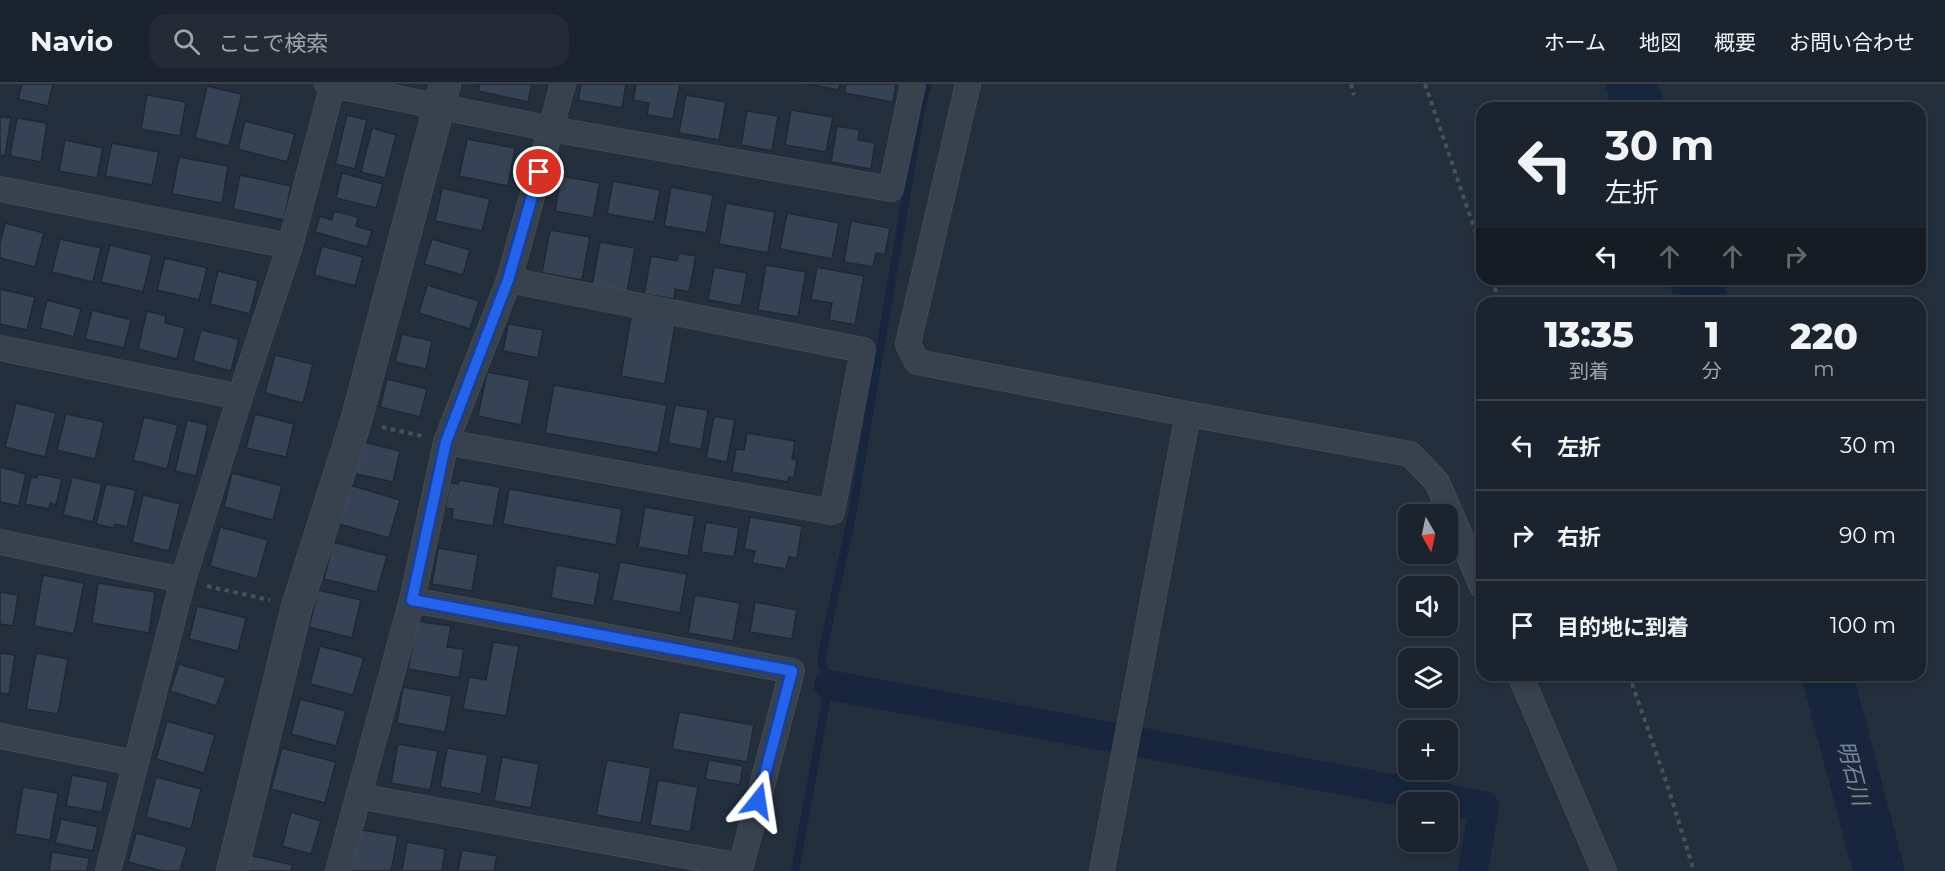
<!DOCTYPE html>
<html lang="ja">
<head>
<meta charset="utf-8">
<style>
	:root { --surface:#1b232e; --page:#242b36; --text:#f1f3f6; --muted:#a0a4aa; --line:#39404a }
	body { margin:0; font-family:Montserrat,"Noto Sans JP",sans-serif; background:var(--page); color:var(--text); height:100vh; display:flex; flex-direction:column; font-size:22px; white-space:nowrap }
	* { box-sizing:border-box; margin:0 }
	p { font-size:20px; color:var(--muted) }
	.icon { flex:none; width:33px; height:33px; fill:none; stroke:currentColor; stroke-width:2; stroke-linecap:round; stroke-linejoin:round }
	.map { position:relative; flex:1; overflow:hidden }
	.drawer { position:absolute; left:1476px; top:213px; width:450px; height:384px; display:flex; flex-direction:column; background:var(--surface); border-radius:18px; box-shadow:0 3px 9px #0003,0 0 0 2px var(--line) }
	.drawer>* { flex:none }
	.guide { position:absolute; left:1476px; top:18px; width:450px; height:183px; border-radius:18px; box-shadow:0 3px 9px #0003,0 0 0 2px var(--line); background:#1b232e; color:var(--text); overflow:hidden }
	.needle { width:39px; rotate:171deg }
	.fabs { position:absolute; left:1398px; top:420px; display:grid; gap:12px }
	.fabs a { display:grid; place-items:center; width:60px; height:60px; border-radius:12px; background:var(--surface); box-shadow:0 3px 9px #0003,0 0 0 2px var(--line); font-size:30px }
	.pin { position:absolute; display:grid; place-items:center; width:51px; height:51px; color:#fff; margin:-26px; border:3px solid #fff; border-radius:50%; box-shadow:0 2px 6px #0007 }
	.me { position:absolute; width:66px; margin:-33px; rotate:15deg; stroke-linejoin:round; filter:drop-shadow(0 0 4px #0008) }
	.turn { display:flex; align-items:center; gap:21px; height:126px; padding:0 30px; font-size:27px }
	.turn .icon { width:78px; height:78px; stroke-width:2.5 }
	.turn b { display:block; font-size:42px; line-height:51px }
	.lanes { display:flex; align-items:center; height:57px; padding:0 30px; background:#0003; justify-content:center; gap:30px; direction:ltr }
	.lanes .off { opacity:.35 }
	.eta { display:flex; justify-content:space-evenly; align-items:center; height:102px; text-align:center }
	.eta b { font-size:36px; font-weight:800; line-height:42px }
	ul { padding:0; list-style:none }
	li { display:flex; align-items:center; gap:18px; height:90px; padding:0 30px; border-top:2px solid var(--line) }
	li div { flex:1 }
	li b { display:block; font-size:22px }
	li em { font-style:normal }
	header { display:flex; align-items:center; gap:36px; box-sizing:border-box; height:84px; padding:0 30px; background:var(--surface); border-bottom:2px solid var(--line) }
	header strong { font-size:28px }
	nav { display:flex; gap:33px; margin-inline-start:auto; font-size:21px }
	.search { width:420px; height:54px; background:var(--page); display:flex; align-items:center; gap:15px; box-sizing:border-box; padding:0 21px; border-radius:18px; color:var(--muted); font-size:22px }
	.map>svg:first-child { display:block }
</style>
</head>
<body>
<header>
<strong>Navio</strong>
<div class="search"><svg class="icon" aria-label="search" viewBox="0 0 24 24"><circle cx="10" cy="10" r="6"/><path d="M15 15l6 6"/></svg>ここで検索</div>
<nav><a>ホーム</a><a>地図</a><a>概要</a><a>お問い合わせ</a></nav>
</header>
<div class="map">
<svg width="1945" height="787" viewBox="0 0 1945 787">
	<rect width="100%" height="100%" fill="#242f3e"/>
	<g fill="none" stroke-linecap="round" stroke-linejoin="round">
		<polyline stroke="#17263c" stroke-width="8" points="795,787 829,601 821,575 852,431 921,24 928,0"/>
		<polyline stroke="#17263c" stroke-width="30" points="829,601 1484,722 1473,787"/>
		<g stroke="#17263c" stroke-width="51">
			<polyline points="1631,0 1639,24"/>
			<polyline points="1695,195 1703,219"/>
			<polyline points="1827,591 1879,787"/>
		</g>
	</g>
	<g fill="#364354" stroke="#1f2835" stroke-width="1.5">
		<polygon points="22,0 53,0 48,22 18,15"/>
		<polygon points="480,0 532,0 528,18 478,7"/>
		<polygon points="581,0 626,0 622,24 578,16"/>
		<polygon points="636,0 680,0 673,35 647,31 649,19 633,16"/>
		<polygon points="807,0 840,0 839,6"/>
		<polygon points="846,0 896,0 893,18 844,9"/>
		<polygon points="207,2 242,10 229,62 195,54"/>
		<polygon points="147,11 186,18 180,52 141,45"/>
		<polygon points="686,11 726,18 719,56 679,49"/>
		<polygon points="791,26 833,33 826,68 785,61"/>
		<polygon points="747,27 778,32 772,67 741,61"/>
		<polygon points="347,31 367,36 355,85 335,80"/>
		<polygon points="0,33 11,34 5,72 0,71"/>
		<polygon points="17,34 47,39 41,78 10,72"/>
		<polygon points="245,37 295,50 287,78 238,65"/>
		<polygon points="837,42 860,46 858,56 875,59 871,85 831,78"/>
		<polygon points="372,44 396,51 385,94 361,88"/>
		<polygon points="467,55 515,64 508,102 459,92"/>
		<polygon points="65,56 103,64 97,94 59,87"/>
		<polygon points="112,59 159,68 152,101 105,92"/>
		<polygon points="179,73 228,82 222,119 172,110"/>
		<polygon points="342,89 383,100 376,124 336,114"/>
		<polygon points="240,91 291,102 284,136 233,125"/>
		<polygon points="561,92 600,99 593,134 555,127"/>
		<polygon points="613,97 660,106 654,138 607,130"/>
		<polygon points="671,103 713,111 706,149 664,142"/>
		<polygon points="442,104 490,115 482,147 435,137"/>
		<polygon points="726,119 775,128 768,169 719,160"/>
		<polygon points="334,127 358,133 356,142 372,147 367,163 315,148 320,132 332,136"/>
		<polygon points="787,129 839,139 832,175 780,165"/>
		<polygon points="851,137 890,144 885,171 876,169 873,183 844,178"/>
		<polygon points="5,139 44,149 35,183 0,174 0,159"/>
		<polygon points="550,146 590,153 582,196 542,189"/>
		<polygon points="60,155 101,164 93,198 52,188"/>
		<polygon points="432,155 470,166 463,191 424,180"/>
		<polygon points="600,158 635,164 627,208 592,201"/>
		<polygon points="110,161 152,171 143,208 101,198"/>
		<polygon points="322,162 363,173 355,202 314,191"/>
		<polygon points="679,169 696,172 689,208 675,205 674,215 644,210 651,172 677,177"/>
		<polygon points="165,174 207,184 199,216 157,206"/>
		<polygon points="766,181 806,188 798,233 758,226"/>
		<polygon points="714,183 747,189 741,222 708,216"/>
		<polygon points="817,183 864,192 855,241 829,236 832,219 811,216"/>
		<polygon points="218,187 258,197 250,230 210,220"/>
		<polygon points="427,201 479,217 470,245 419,229"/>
		<polygon points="0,205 35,213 27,246 0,240"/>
		<polygon points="47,216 81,225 74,253 40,244"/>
		<polygon points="92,226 131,236 124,264 85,255"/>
		<polygon points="147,227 166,232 165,239 185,244 177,275 138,265"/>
		<polygon points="631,233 675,241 665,300 621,292"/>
		<polygon points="508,240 543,246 538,274 503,267"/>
		<polygon points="201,246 239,255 231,287 193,277"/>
		<polygon points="402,250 432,257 426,285 395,278"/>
		<polygon points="275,271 313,280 303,319 265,309"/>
		<polygon points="487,288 530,296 521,341 478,332"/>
		<polygon points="387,295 427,305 420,333 380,323"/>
		<polygon points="554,301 667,321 658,369 545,349"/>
		<polygon points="16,319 56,329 45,373 5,363"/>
		<polygon points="675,321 708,326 701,365 668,359"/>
		<polygon points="66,330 104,338 95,375 57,366"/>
		<polygon points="255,330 294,340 286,373 246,364"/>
		<polygon points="714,332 735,336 727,378 706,374"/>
		<polygon points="144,333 178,341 167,385 133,376"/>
		<polygon points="187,336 208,341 196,392 175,387"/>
		<polygon points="747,349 795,357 792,375 797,376 794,394 789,393 787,398 732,388 736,365 744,366"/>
		<polygon points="360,357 400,367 393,398 352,389"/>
		<polygon points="0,383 26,390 19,422 0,418"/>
		<polygon points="232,389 282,402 273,436 224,423"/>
		<polygon points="38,390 62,395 56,421 50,419 49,425 25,420 31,393 37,394"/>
		<polygon points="72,393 102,400 93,438 63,431"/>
		<polygon points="459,396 500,403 493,442 452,435 453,425 445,424 450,399 458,400"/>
		<polygon points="106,400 136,406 127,443 115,440 114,444 96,440"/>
		<polygon points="350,401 400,416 389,454 339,440"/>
		<polygon points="509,405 622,425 616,461 503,440"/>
		<polygon points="143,411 180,420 169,467 132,458"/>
		<polygon points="645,423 695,432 688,472 638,463"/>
		<polygon points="750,433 802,442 797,474 789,473 786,485 752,479 755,467 744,465"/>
		<polygon points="706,438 739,444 734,473 701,468"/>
		<polygon points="220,443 268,456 257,495 210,482"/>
		<polygon points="333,458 387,472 377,508 324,495"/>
		<polygon points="438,464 478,471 472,507 432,500"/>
		<polygon points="620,478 687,490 680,529 612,516"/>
		<polygon points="556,481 600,489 594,522 551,514"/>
		<polygon points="43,491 84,499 74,550 34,542"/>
		<polygon points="98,499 155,508 149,549 92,539"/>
		<polygon points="318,506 361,516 352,554 309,543"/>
		<polygon points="0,508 18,511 13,542 0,540"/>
		<polygon points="695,511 740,519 733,557 688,549"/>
		<polygon points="755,518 797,526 792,555 750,548"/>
		<polygon points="197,522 246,534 238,567 189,555"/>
		<polygon points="417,537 451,542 447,563 464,565 459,594 408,585"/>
		<polygon points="493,558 519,562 506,632 463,625 469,593 486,596"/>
		<polygon points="320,562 364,574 353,611 310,600"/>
		<polygon points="0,569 15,571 9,610 0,609"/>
		<polygon points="36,569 68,575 58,630 26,625"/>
		<polygon points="179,580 226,594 216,622 170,607"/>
		<polygon points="403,603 452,612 445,648 397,639"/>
		<polygon points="300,615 346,627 336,662 291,650"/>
		<polygon points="679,628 754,641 747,678 672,665"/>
		<polygon points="167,637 215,651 204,689 156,675"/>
		<polygon points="398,660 438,667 430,706 391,699"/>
		<polygon points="282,664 336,678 325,719 271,705"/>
		<polygon points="447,664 488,671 481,710 440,703"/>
		<polygon points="502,673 539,680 531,724 494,717"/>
		<polygon points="607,676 651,684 641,739 596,731"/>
		<polygon points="709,676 743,682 740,701 705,695"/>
		<polygon points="72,691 108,698 102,728 66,722"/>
		<polygon points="156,693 201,705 191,745 146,733"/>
		<polygon points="658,696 698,703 690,748 650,741"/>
		<polygon points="23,703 58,709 50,756 15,750"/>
		<polygon points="291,728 321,737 311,770 282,762"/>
		<polygon points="61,735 98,743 93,767 55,759"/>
		<polygon points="356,745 398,752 391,787 349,787"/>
		<polygon points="136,749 187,763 180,787 162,787 128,778"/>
		<polygon points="407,758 445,765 442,787 402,787"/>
		<polygon points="462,766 497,772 494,787 458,787"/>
		<polygon points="52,768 89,774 87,787 49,787"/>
		<polygon points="248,771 293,781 291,787 245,787"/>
	</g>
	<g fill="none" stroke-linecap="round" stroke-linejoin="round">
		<defs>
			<g id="minor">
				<polyline points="327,0 551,45 891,105 913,0"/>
				<polyline points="968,0 908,260 917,278 1188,330"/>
				<polyline points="0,105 290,162"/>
				<polyline points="0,264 240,313"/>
				<polyline points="446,358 832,428 863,266 509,196"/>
				<polyline points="0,458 183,496"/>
				<polyline points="1520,591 1604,787"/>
				<polyline points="0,652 135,679"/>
				<polyline points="358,712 741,782 792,587 412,516"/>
				<polyline points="108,787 183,496 240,313 290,162 333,0"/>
				<polyline points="338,787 412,516 446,358 509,196 563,0"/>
				<polyline points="1102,787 1188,330 1410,370 1437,398 1482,502"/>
			</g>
			<polyline id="tertiary" points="232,787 297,522 356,337 445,0"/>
		</defs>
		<use href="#minor" stroke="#414a57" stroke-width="26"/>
		<use href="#tertiary" stroke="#414a57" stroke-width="32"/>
		<g stroke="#3f5557" stroke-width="4" stroke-dasharray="4.5 4.5" stroke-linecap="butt">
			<polyline points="1351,0 1354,11"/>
			<polyline points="1425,0 1482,167"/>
			<polyline points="1492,195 1500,219"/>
			<polyline points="382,343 422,352"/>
			<polyline points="207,502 270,516"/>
			<polyline points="1629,591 1667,700 1694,787"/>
		</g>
		<use href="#minor" stroke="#38414e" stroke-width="24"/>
		<use href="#tertiary" stroke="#38414e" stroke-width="30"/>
	</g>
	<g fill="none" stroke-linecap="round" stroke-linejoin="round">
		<defs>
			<polyline id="route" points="539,88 508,196 446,358 412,516 792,587 758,717"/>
		</defs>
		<use href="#route" stroke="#184099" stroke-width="15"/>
		<use href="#route" stroke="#2563eb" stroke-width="10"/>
	</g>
	<g text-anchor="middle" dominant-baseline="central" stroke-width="6" stroke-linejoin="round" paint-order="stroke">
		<g font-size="22" font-style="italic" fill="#6d86a8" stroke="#1d2633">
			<text transform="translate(1853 689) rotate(75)">明石川</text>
		</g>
	</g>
</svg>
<div class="fabs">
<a><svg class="needle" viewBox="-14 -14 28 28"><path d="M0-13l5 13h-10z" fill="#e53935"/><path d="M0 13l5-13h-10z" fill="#a0a4aa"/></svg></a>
<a><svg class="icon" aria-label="sound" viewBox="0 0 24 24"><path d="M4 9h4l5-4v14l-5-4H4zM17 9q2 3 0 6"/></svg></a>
<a><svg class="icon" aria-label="layers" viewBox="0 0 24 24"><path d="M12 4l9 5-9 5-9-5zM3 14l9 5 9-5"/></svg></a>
<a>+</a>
<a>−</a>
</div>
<div class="pin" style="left:539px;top:88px;background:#d93025"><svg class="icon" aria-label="arrive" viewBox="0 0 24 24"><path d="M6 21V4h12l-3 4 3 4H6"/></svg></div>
<svg class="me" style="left:758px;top:717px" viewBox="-20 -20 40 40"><path d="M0-17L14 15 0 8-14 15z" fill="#2563eb" stroke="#fff" stroke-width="4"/></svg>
<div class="guide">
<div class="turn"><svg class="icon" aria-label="left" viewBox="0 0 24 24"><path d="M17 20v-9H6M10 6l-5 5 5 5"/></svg><div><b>30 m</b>左折</div></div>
<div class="lanes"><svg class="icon" aria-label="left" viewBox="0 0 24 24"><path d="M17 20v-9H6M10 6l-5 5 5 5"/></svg><svg class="icon off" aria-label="ahead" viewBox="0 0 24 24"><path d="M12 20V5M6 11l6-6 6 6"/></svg><svg class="icon off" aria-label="ahead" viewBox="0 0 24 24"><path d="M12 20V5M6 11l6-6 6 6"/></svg><svg class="icon off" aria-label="right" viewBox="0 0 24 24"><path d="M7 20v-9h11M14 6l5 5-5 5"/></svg></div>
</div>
<section class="drawer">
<div class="eta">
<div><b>13:35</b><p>到着</p></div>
<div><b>1</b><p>分</p></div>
<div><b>220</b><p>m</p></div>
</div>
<ul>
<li><svg class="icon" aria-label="left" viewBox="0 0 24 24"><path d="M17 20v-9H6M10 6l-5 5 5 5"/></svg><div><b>左折</b></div><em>30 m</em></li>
<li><svg class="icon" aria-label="right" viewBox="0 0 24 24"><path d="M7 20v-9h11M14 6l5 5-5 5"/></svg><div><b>右折</b></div><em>90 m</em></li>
<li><svg class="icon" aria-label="arrive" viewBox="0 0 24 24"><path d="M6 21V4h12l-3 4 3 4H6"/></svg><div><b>目的地に到着</b></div><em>100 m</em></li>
</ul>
</section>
</div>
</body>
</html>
